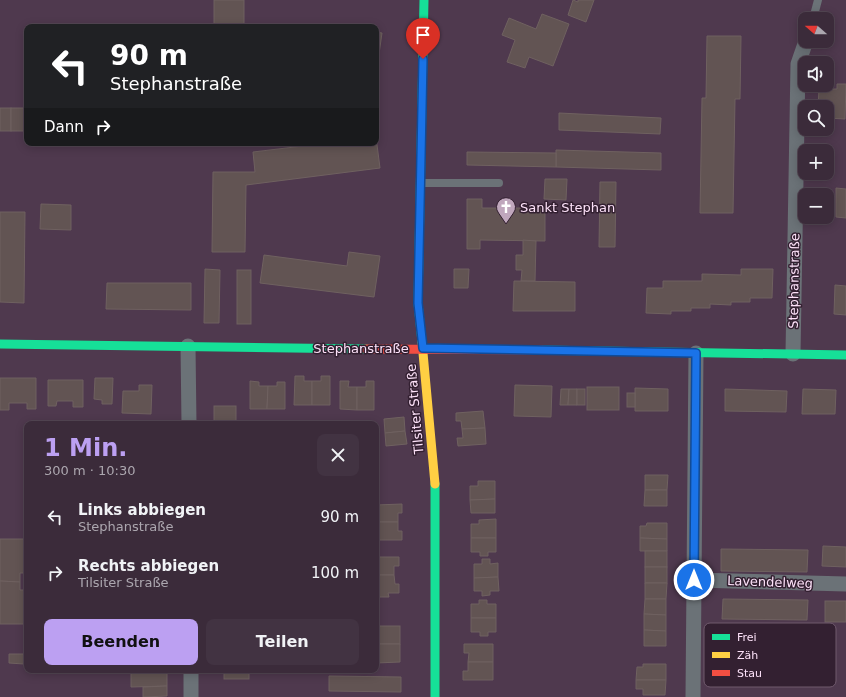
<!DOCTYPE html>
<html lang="de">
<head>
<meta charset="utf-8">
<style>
	:root { --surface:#3b2b3a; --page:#423342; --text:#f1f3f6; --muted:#aca7af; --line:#544754; --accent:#bca0f2 }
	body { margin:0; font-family:"DejaVu Sans",sans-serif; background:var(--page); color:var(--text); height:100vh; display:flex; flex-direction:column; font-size:15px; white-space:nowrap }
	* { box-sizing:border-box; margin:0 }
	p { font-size:13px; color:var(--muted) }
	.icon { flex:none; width:22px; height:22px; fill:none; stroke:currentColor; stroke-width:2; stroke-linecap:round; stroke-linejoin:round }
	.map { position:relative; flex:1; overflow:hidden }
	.drawer { position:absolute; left:24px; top:421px; width:355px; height:252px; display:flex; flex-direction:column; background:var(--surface); border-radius:8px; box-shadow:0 2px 10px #0003,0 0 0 1px var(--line) }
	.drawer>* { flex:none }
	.guide { position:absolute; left:24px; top:24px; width:355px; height:122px; border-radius:8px; box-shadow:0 2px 10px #0003,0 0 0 1px var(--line); background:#202124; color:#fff; overflow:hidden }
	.needle { width:26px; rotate:290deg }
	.controls { position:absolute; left:798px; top:12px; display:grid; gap:8px }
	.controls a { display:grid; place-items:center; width:36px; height:36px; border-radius:8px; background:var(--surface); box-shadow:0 2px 10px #0003,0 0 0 1px var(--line); font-size:20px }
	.pin { position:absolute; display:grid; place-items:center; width:34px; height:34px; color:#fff; margin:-41px -17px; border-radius:50% 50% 50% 0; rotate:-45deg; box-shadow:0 0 4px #0007 }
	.pin .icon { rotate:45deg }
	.me { position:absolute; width:44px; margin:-22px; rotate:0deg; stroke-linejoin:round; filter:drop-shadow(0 0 3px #0008) }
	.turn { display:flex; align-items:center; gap:14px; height:84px; padding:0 20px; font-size:18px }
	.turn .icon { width:52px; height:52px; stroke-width:2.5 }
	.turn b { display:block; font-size:28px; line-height:34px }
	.then { display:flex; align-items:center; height:38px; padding:0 20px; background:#0003; gap:8px; font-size:15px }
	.round { display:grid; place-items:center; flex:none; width:42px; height:42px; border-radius:8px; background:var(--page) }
	.headline { display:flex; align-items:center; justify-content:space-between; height:68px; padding:0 20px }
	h1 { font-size:24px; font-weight:600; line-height:30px; color:var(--accent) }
	.button { display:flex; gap:8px; margin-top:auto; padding:8px 20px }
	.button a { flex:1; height:46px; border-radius:8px; background:var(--accent); color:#111; font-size:16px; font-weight:600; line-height:46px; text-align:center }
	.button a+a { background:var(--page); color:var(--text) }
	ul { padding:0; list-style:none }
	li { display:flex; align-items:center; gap:12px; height:56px; padding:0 20px }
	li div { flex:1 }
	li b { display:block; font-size:15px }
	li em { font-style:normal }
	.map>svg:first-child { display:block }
</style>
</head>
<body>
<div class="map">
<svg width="846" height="697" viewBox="0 0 846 697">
	<rect width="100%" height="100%" fill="#4f394e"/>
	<g fill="#625453" stroke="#6f6160">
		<rect x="214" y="0" width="30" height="27"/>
		<polygon points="573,0 578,2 578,0 594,0 586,22 568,15"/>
		<polygon points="542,14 569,24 553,66 529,57 525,68 507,62 515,40 502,35 509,18 536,29"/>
		<polygon points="376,32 382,33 376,75"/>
		<polygon points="707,36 741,36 740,99 735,99 733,213 700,213 702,98 706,98"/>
		<polygon points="837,84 846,84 845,119 827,118 827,107 818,107 819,89 837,89"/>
		<rect x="0" y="108" width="11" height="23"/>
		<rect x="11" y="108" width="13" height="23"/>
		<rect x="24" y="108" width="3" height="23"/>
		<polygon points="559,113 661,118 660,134 559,130"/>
		<polygon points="376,137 380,168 246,185 245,252 212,252 213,172 255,172 253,152 328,143 376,143"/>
		<polygon points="556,150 661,153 661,170 556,167"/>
		<polygon points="467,152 556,153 556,167 467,165"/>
		<polygon points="545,179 567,179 566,200 544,199"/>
		<polygon points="600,182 616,182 615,247 599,247"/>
		<polygon points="836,188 846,189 846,218 836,217"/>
		<polygon points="467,199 482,199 482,208 545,208 545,241 480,240 480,249 467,249"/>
		<polygon points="41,204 71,205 71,230 40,229"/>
		<polygon points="0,212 25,212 24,303 0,302"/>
		<polygon points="523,240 536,241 535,281 521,281 522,270 516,270 516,255 523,255"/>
		<polygon points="349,252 380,256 374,297 260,283 264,255 347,266"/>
		<polygon points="205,269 220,270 219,323 204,323"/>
		<polygon points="454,269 469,269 468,288 454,288"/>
		<polygon points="741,269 773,269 772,298 750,298 750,302 731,302 731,305 710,304 710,308 691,308 691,311 671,311 671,314 646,313 647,288 663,288 663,281 702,281 702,274 741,275"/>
		<rect x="237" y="270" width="14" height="54"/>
		<polygon points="514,281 575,282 575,311 513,311"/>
		<polygon points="107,283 191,283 191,310 106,309"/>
		<polygon points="835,285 846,286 846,315 834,314"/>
		<polygon points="295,376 304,376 304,381 312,381 312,405 294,405"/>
		<polygon points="321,376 330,376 330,405 312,405 312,381 321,381"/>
		<polygon points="0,378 36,378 36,409 27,409 27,403 9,403 9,410 0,410"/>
		<polygon points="95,378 113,378 112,404 102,404 102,400 94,399"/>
		<polygon points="48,380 83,380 83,407 73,407 73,401 57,401 56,406 48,406"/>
		<polygon points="250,381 259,382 259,386 268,386 267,409 250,409"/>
		<polygon points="340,381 349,381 348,387 357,387 357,410 340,409"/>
		<polygon points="366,381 374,381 374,410 357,410 357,387 366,387"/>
		<polygon points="277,382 285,382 285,409 267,409 268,386 277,386"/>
		<polygon points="139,385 152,385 151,414 122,413 123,391 139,391"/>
		<polygon points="515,385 552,386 551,417 514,416"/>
		<rect x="587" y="387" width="32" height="23"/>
		<polygon points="635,388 668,389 668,411 635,411"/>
		<polygon points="561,389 569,389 568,405 560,405"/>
		<polygon points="569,389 577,389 577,405 568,405"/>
		<rect x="577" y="389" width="8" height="16"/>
		<polygon points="725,389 787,391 786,412 725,411"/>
		<polygon points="803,389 836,390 835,414 802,414"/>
		<rect x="627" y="393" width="8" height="14"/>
		<rect x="214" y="406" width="22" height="18"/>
		<polygon points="483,411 485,428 462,429 461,421 456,421 456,413"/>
		<polygon points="404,417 405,431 385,433 384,419"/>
		<polygon points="485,428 486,444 458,446 457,438 463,438 462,429"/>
		<polygon points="405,431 407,444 386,446 385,433"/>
		<polygon points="645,475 668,475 667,490 645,490"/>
		<polygon points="478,481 495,481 495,499 470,500 470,486 478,486"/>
		<polygon points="645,490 667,490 667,506 644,506"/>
		<polygon points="495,499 495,513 471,513 470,500"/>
		<polygon points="402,504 402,513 398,513 398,522 376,522 376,505"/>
		<polygon points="496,519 496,538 471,538 471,524 479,524 479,520"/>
		<polygon points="376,522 398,522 398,531 402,531 402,540 376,540"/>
		<polygon points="647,523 667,523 667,539 640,538 640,526 646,526"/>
		<polygon points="471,538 496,538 496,552 488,552 488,556 480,556 480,552 471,552"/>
		<polygon points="640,538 667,539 667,551 640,551"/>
		<polygon points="0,539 25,539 25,573 20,573 20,582 0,581"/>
		<polygon points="823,546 846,547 846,567 822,566"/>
		<polygon points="721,549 808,550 807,572 721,571"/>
		<rect x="645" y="551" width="22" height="16"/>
		<polygon points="376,557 399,557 399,566 394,566 394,575 376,575"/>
		<polygon points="482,559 490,559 490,564 498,563 498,577 474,578 474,564 482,564"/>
		<rect x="645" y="567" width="22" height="16"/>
		<polygon points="376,575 394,575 395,584 399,584 399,593 388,593 389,597 376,597"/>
		<polygon points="498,577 499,591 490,591 490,595 482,596 482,591 474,591 474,578"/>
		<polygon points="0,581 20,582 20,590 24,590 24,624 0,624"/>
		<polygon points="645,583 667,583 666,599 645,599"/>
		<polygon points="645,599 666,599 666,615 644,614"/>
		<polygon points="723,599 808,600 807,620 722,619"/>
		<polygon points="479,600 487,600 487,604 496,604 496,618 471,618 471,604 479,604"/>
		<rect x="825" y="601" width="21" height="21"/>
		<polygon points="644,614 666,615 666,631 644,630"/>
		<polygon points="471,618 496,618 496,632 488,632 488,636 480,636 480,632 471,632"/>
		<rect x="376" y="626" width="24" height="18"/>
		<polygon points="644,630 666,631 666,646 644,646"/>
		<polygon points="376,644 400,644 400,662 376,663"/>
		<polygon points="464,644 493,644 493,662 468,662 469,653 464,653"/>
		<polygon points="9,654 24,654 24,664 9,663"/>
		<polygon points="468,662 493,662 493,680 463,680 463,671 468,671"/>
		<polygon points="643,664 666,664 666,680 636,680 637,667 643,667"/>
		<polygon points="160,670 167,670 167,686 131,687 131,672 160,672"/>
		<rect x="224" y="670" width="25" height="9"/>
		<polygon points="329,676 401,677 401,692 329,691"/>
		<polygon points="636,680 666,680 665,695 643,695 643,689 636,689"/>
		<polygon points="167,686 167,696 143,697 143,687"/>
	</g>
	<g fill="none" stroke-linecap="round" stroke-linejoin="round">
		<g stroke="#6b7277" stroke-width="8">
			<polyline points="813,19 818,0"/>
			<polyline points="422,183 499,183"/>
		</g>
		<g stroke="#6b7277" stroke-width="15">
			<polyline points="188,346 189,424"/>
			<polyline points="793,354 798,64 806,41"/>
			<polyline points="694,580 846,584"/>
			<polyline points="191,670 191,697"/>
			<polyline points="693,697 696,353"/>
		</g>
		<g stroke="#16e098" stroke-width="9">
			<polyline points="422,342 418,303 424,0"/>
			<polyline points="0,344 366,349"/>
			<polyline points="542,350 846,355"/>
			<polyline points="435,484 435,697"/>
		</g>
		<polyline stroke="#ffcf43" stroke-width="9" points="422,342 435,484"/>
		<polyline stroke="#f24e42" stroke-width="9" points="366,349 542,350"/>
	</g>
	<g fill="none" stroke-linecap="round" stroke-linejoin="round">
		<defs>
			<polyline id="route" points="423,59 418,303 423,348 696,353 694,580"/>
		</defs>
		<use href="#route" stroke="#114b97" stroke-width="10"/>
		<use href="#route" stroke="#1a73e8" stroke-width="7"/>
	</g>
	<defs>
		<symbol id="church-pin" viewBox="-11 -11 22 30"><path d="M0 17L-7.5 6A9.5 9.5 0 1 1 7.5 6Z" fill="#c0a7bd" stroke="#332031"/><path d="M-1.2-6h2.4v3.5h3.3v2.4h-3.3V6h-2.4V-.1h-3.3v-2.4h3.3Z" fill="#fff"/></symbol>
	</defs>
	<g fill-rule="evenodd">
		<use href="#church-pin" x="495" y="196" width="22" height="30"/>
	</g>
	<g text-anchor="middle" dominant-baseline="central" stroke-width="3" stroke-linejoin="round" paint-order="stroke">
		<g font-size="13" fill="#fde2f9" stroke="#332031" text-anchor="start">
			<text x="520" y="207">Sankt Stephan</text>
		</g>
		<g font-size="13" fill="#fde2f9" stroke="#332031">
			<text transform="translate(794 281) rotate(-89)">Stephanstraße</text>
			<text x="361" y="348">Stephanstraße</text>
			<text transform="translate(415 409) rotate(-95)">Tilsiter Straße</text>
			<text transform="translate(770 582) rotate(2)">Lavendelweg</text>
		</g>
	</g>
	<rect x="704" y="623" width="132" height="64" rx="6" fill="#332031" stroke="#705a6d" stroke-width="1"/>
	<rect x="712" y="634" width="18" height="6" fill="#16e098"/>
	<rect x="712" y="652" width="18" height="6" fill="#ffcf43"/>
	<rect x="712" y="670" width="18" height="6" fill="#f24e42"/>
	<g font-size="11" fill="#fde2f9">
		<text x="737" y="641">Frei</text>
		<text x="737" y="659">Zäh</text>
		<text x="737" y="677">Stau</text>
	</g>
</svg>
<div class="controls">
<a><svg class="needle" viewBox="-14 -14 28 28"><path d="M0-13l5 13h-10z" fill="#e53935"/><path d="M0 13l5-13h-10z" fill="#aca7af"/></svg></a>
<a><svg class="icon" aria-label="sound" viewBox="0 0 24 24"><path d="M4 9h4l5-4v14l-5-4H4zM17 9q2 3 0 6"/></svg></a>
<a><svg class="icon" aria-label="search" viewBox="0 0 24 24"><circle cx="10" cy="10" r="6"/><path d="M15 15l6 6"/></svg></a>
<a>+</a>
<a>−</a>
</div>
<div class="pin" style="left:423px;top:59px;background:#d93025"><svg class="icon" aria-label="arrive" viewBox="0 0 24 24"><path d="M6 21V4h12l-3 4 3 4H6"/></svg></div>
<svg class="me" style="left:694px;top:580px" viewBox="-20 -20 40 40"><circle r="17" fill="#1a73e8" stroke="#fff" stroke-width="3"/><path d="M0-11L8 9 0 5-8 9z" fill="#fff"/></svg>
<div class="guide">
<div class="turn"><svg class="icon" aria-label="left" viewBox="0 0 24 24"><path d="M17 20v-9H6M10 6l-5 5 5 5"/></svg><div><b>90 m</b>Stephanstraße</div></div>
<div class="then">Dann<svg class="icon" aria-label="right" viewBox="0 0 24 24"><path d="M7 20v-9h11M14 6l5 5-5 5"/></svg></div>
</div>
<section class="drawer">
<div class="headline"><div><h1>1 Min.</h1><p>300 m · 10:30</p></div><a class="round"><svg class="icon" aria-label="close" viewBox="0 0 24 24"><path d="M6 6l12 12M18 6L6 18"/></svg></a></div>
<ul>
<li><svg class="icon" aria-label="left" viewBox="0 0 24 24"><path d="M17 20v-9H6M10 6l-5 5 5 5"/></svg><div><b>Links abbiegen</b><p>Stephanstraße</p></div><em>90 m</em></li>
<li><svg class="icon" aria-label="right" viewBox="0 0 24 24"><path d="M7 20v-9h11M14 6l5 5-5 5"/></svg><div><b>Rechts abbiegen</b><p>Tilsiter Straße</p></div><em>100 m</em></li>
</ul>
<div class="button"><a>Beenden</a><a>Teilen</a></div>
</section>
</div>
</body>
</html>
